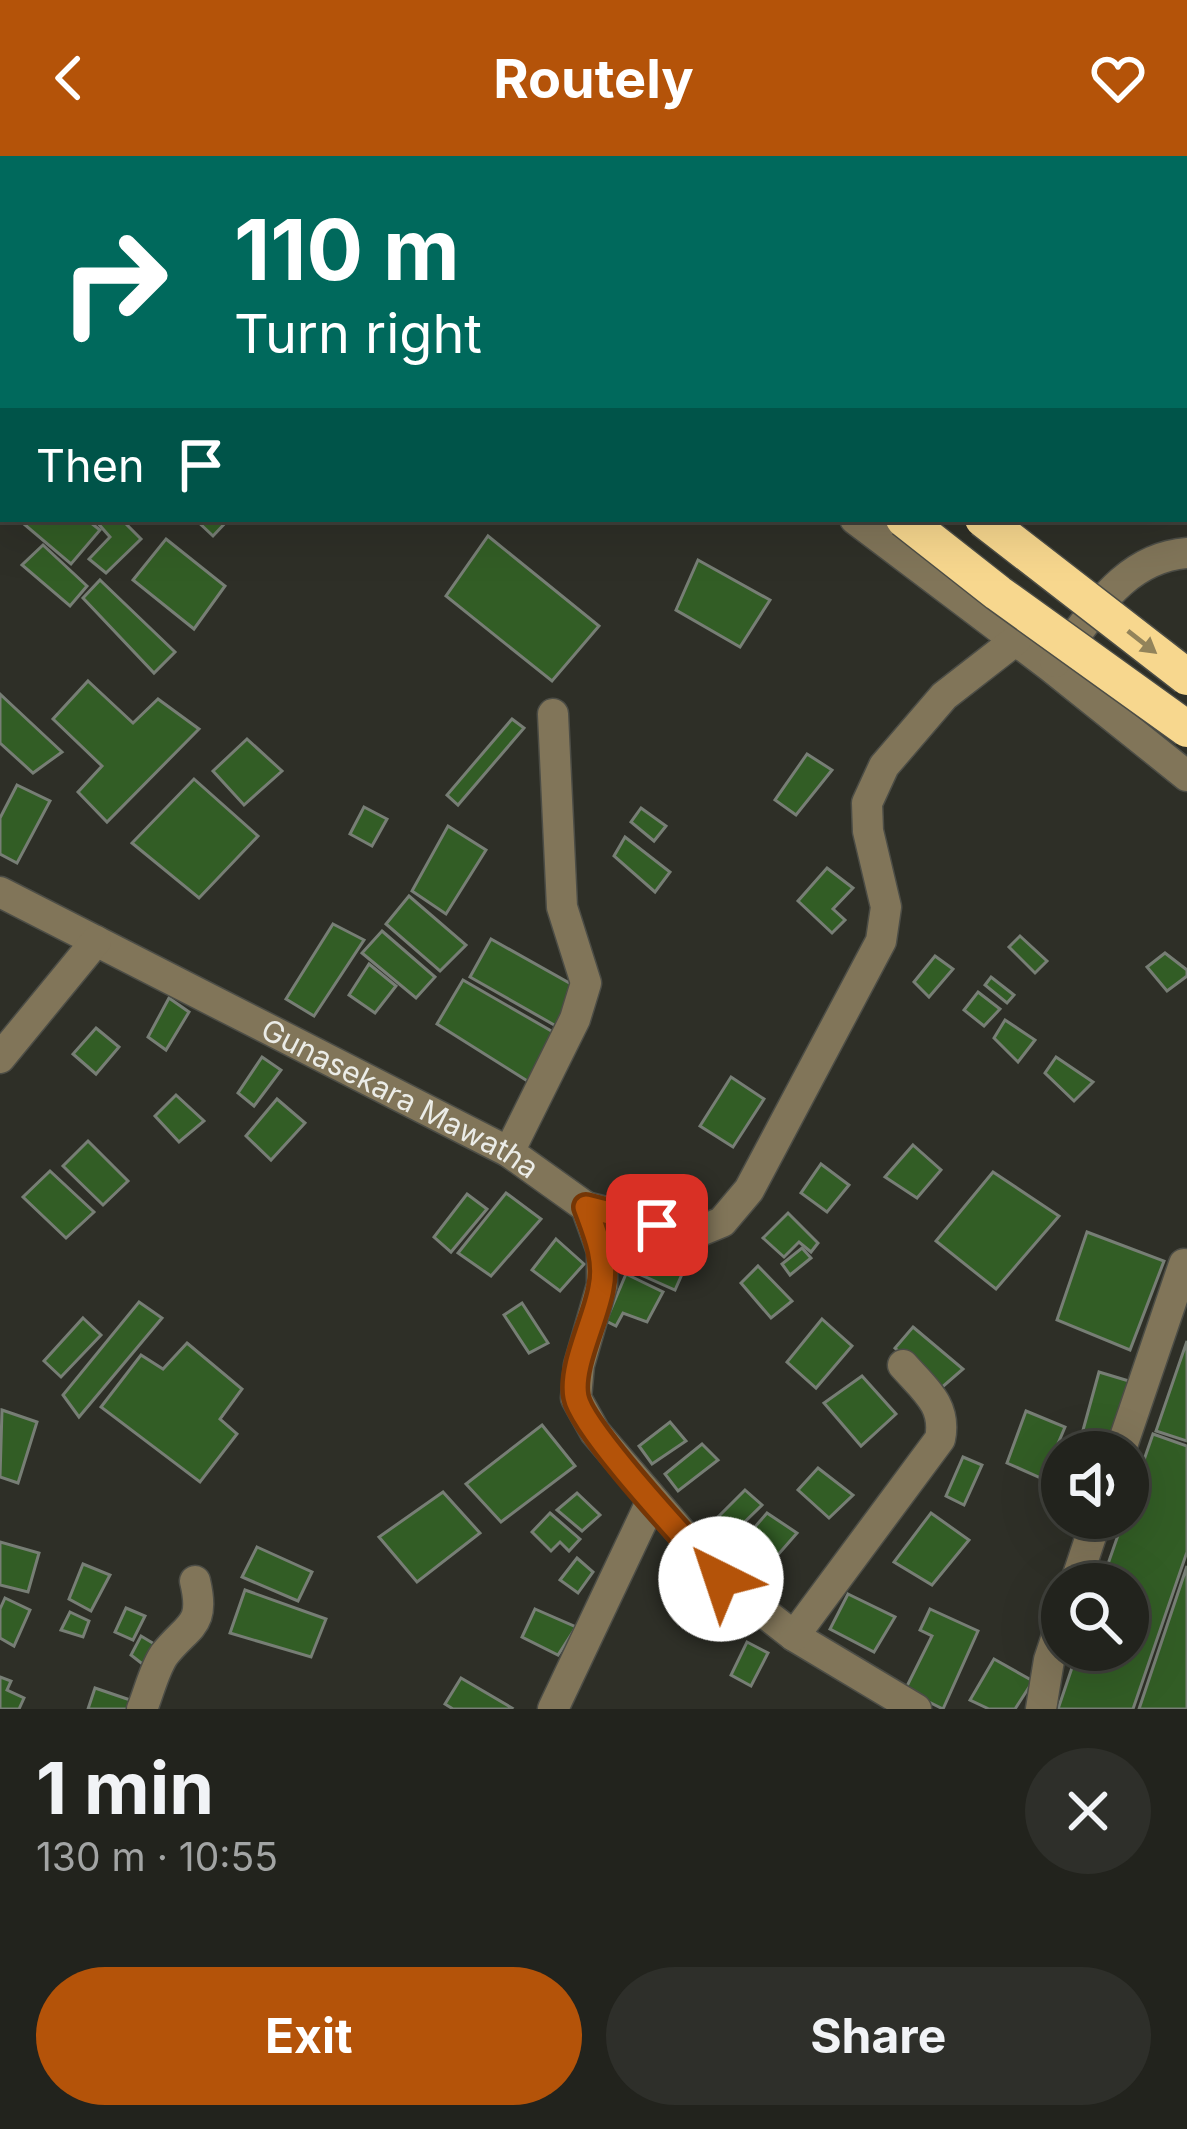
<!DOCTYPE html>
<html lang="en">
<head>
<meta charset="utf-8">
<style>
	:root { --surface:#22231d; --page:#2e2f2a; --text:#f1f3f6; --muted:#a2a4a4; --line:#3f403b; --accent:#b45309 }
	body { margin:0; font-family:Inter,sans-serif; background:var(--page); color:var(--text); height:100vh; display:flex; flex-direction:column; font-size:45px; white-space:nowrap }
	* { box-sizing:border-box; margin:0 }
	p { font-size:39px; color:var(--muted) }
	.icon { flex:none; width:66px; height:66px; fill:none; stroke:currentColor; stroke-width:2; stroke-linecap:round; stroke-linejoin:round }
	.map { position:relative; height:1553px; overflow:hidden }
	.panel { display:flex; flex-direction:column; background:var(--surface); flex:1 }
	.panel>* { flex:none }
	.top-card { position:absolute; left:0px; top:0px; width:1188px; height:366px; box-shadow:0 12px 48px #0002,0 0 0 3px var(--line); background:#00695c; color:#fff; overflow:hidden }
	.controls { position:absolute; left:1041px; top:1275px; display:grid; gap:24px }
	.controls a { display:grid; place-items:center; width:108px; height:108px; border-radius:50%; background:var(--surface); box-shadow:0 12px 48px #0002,0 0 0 3px var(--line); font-size:60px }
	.pin { position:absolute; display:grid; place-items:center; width:102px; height:102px; color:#fff; margin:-51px; border-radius:24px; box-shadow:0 6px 18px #0006 }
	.me { position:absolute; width:132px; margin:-66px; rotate:319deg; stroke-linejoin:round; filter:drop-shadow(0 0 9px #0008) }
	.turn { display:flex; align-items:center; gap:42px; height:252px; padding:0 36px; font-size:54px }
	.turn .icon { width:156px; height:156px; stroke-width:2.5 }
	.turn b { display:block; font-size:84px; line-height:102px }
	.then { display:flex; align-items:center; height:114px; padding:0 36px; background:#0003; gap:24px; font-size:45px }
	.round { display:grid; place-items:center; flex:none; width:126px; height:126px; border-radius:63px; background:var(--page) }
	.summary { display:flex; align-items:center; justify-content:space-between; height:204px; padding:0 36px }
	h1 { font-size:72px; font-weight:700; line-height:90px }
	.button { display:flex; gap:24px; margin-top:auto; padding:24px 36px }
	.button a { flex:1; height:138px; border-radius:72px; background:var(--accent); color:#fff; font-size:48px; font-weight:700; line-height:138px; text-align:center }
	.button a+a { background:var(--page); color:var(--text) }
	header { display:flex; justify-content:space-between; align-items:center; height:156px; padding:0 36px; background:var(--accent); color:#fff; font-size:54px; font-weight:700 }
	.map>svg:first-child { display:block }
</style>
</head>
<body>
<header><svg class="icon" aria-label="back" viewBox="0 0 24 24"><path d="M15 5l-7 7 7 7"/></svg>Routely<svg class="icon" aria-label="heart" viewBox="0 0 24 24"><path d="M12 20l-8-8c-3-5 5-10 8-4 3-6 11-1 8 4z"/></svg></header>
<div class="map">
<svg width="1187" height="1553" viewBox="0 0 1187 1553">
	<rect width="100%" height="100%" fill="#2e2f27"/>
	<g fill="#325d25" stroke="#777e75" stroke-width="3">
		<polygon points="18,363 86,363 100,374 71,408"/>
		<polygon points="97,363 121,363 141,383 106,417 89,403 110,381 96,365"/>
		<polygon points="195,363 229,363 213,380"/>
		<polygon points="488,380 599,470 552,525 446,440"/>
		<polygon points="166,383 225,430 194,473 133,424"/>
		<polygon points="43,389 87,430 70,450 22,409"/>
		<polygon points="698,404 770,444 740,491 676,454"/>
		<polygon points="100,424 175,496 154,517 83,442"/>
		<polygon points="88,525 133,567 158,543 199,573 107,666 78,636 102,610 53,563"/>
		<polygon points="0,538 62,596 33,617 0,587"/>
		<polygon points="512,563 524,572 458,649 447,639"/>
		<polygon points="247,583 282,615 244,649 213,615"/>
		<polygon points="807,598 832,614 796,659 775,644"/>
		<polygon points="194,623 258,680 199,742 132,687"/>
		<polygon points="17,629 50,645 17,707 0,698 0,662"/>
		<polygon points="364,651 387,663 372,690 350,678"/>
		<polygon points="641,652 666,670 654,685 631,666"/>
		<polygon points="448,670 486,694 446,758 412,735"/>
		<polygon points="625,681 670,716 655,736 614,700"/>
		<polygon points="827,712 853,732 833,753 845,764 832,777 798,745"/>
		<polygon points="409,740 466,789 440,815 386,768"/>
		<polygon points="333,768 364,784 314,860 286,843"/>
		<polygon points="382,775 435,821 416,842 362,797"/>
		<polygon points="1020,780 1047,805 1035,817 1009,791"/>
		<polygon points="491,783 580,833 556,870 470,821"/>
		<polygon points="1165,797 1187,814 1187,820 1167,835 1147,811"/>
		<polygon points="935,800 953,813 929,841 914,826"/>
		<polygon points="369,808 396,830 375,857 349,839"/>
		<polygon points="991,821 1014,839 1007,847 985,829"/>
		<polygon points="463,824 560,880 529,926 437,868"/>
		<polygon points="978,836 1000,853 984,870 964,854"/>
		<polygon points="169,842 189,856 166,894 148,881"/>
		<polygon points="1005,864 1035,884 1018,906 994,882"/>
		<polygon points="96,872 119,891 96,918 73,898"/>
		<polygon points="262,901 281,914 254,950 238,937"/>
		<polygon points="1056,901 1093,926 1074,945 1045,917"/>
		<polygon points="731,921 764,943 733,991 700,970"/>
		<polygon points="176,939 204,965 179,986 155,960"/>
		<polygon points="277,943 305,967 271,1004 246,980"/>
		<polygon points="88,985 128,1025 103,1049 63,1010"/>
		<polygon points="913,989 941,1014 917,1042 885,1021"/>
		<polygon points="821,1008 849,1029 827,1056 801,1037"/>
		<polygon points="50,1015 94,1056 66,1082 23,1041"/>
		<polygon points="993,1016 1059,1060 996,1133 936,1085"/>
		<polygon points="506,1037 541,1063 491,1120 458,1097"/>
		<polygon points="467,1038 487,1053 451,1096 434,1081"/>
		<polygon points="788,1057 818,1087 811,1096 799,1086 784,1101 763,1082"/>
		<polygon points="1087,1076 1164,1105 1130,1194 1057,1164"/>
		<polygon points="556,1083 584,1108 560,1135 532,1114"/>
		<polygon points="643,1088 687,1107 675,1134 630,1114"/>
		<polygon points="802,1092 811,1102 790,1119 782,1108"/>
		<polygon points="758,1110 792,1145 771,1162 741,1127"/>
		<polygon points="626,1118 663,1136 647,1166 623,1157 616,1170 606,1165"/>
		<polygon points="139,1146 162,1162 79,1261 63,1239"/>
		<polygon points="522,1147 548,1187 529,1197 504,1159"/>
		<polygon points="83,1162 101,1179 61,1221 44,1205"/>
		<polygon points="822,1163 852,1190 816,1232 787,1206"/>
		<polygon points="913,1171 963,1213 940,1233 895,1192"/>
		<polygon points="1187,1185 1187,1285 1156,1275"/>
		<polygon points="187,1187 242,1233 220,1263 237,1278 200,1326 101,1251 141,1199 163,1213"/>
		<polygon points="1099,1216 1129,1225 1106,1296 1077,1296"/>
		<polygon points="862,1220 896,1258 861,1290 824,1247"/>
		<polygon points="2,1254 37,1266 18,1327 0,1321"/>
		<polygon points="1026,1255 1065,1271 1043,1323 1007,1307"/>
		<polygon points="670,1266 686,1285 652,1308 639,1290"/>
		<polygon points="542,1269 575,1310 501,1366 466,1328"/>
		<polygon points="1153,1278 1187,1290 1187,1396 1133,1553 1058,1553 1078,1494 1128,1494 1128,1428 1101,1428 1124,1362 1128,1362 1128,1350"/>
		<polygon points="702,1288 718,1304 678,1335 665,1318"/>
		<polygon points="963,1301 982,1309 964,1349 946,1340"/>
		<polygon points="818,1312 853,1339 829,1362 798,1334"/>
		<polygon points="745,1334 762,1349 719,1391 701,1378"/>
		<polygon points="443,1336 480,1377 417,1426 379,1381"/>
		<polygon points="577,1337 600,1359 582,1375 557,1354"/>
		<polygon points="550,1357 580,1383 569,1395 560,1386 551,1395 532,1376"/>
		<polygon points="767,1357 797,1377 755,1425 728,1402"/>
		<polygon points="931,1357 969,1384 932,1429 894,1406"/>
		<polygon points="0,1386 39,1397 28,1436 0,1429"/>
		<polygon points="257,1391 312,1416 298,1445 242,1421"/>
		<polygon points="577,1402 593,1416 578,1437 560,1424"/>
		<polygon points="83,1408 110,1419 91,1455 69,1443"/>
		<polygon points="1187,1410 1187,1553 1139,1553"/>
		<polygon points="245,1434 326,1463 311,1501 230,1477"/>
		<polygon points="848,1438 895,1461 874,1496 830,1473"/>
		<polygon points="5,1442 30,1454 14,1490 0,1482 0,1453"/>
		<polygon points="126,1452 145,1460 133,1484 115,1476"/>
		<polygon points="535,1453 576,1471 558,1499 522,1481"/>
		<polygon points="930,1453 978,1475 943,1553 905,1534 932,1480 920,1474"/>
		<polygon points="70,1456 89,1465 83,1481 61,1474"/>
		<polygon points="141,1480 161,1492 145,1510 131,1499"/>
		<polygon points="747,1486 768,1497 751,1530 731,1519"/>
		<polygon points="994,1503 1033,1525 1015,1553 989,1553 970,1544"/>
		<polygon points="0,1521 11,1525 7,1534 24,1542 19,1553 0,1553"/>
		<polygon points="461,1522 512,1552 511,1553 453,1553 445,1548"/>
		<polygon points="95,1532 136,1546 133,1553 88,1553"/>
	</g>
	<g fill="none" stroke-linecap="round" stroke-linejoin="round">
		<defs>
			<g id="minor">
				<polyline points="92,0 95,3"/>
				<polyline points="313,0 317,3"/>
				<polyline points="1022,0 1031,3"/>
				<polyline points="1185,71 1187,73"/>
				<polyline points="855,363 1051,511 1187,620"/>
				<path d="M1055 506C1092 460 1122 402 1187 397"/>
				<path id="s1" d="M0 736 509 996 586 1051 602 1095V1129L579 1209 576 1242 595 1276 721 1423 794 1480 916 1553"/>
				<polyline points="0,902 96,785"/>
				<polyline points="509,996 575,863 586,827 562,751 553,558"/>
				<polyline points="586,1051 693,1078 722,1066 749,1034 881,785 886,751 868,675 867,647 884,610 944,540 1016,484"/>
				<polyline points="1120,1296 1184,1108"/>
				<polyline points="1075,1428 1097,1362"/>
				<path d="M794 1480 940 1283C947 1249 924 1233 903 1209"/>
				<path d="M142 1553C149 1536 154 1514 164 1499 188 1468 206 1471 195 1425"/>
				<polyline points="553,1553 652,1344"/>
				<polyline points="1041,1553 1049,1504 1062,1465"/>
			</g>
			<g id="highway">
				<polyline points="469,0 472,3"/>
				<polyline points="536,0 540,3"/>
				<polyline points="166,3 169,0"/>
				<polyline points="221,3 224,0"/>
				<polyline points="0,178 3,175"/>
				<polyline points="0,233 3,230"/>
			</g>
		</defs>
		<use href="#minor" stroke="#4c4d46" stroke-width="33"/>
		<use href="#highway" stroke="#4c4d46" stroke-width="39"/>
		<use href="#minor" stroke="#817559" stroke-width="30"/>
		<use href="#highway" stroke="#f7d78e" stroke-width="36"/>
		<defs>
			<g id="highway-bridge">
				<polyline points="904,363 998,437 1187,573"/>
				<polyline points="983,363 1187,521"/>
			</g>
		</defs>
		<use href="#highway-bridge" stroke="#4c4d46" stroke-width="39" stroke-linecap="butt"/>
		<use href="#highway-bridge" stroke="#f7d78e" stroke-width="36"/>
	</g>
	<defs><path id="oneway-solid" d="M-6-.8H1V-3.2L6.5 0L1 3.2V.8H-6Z" transform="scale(3)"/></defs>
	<use fill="#92835a" href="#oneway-solid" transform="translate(1142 486) rotate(38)"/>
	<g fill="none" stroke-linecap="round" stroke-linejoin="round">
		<defs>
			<path id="route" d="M657 1069 586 1051C596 1078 607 1103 601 1132 596 1163 570 1211 576 1241 582 1274 693 1391 721 1423"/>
		</defs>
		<use href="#route" stroke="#753606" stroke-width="30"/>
		<use href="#route" stroke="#b45309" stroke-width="21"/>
	</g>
	<g text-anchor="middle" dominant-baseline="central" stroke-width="12" stroke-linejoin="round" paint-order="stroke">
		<g font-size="30" fill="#ebece7" stroke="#2e2f27">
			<text stroke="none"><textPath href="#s1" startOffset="450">Gunasekara Mawatha</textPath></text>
		</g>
	</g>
</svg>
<div class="controls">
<a><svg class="icon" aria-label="sound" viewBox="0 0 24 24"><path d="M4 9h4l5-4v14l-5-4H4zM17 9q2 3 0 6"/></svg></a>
<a><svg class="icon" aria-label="search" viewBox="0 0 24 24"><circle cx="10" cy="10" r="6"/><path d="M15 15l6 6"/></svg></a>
</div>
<div class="pin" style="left:657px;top:1069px;background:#d93025"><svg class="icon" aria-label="arrive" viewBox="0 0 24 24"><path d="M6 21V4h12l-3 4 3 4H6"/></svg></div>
<svg class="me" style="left:721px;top:1423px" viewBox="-20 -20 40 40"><circle r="19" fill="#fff"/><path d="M0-13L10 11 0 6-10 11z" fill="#b45309"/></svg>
<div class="top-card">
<div class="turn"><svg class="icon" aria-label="right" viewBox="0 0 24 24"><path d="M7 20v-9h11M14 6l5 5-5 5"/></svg><div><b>110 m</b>Turn right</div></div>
<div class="then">Then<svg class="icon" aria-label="arrive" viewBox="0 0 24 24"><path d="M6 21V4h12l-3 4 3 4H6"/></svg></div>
</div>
</div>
<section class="panel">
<div class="summary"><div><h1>1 min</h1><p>130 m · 10:55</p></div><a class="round"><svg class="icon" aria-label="close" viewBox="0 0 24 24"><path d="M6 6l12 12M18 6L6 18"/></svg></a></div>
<div class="button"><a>Exit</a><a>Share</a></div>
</section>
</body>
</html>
